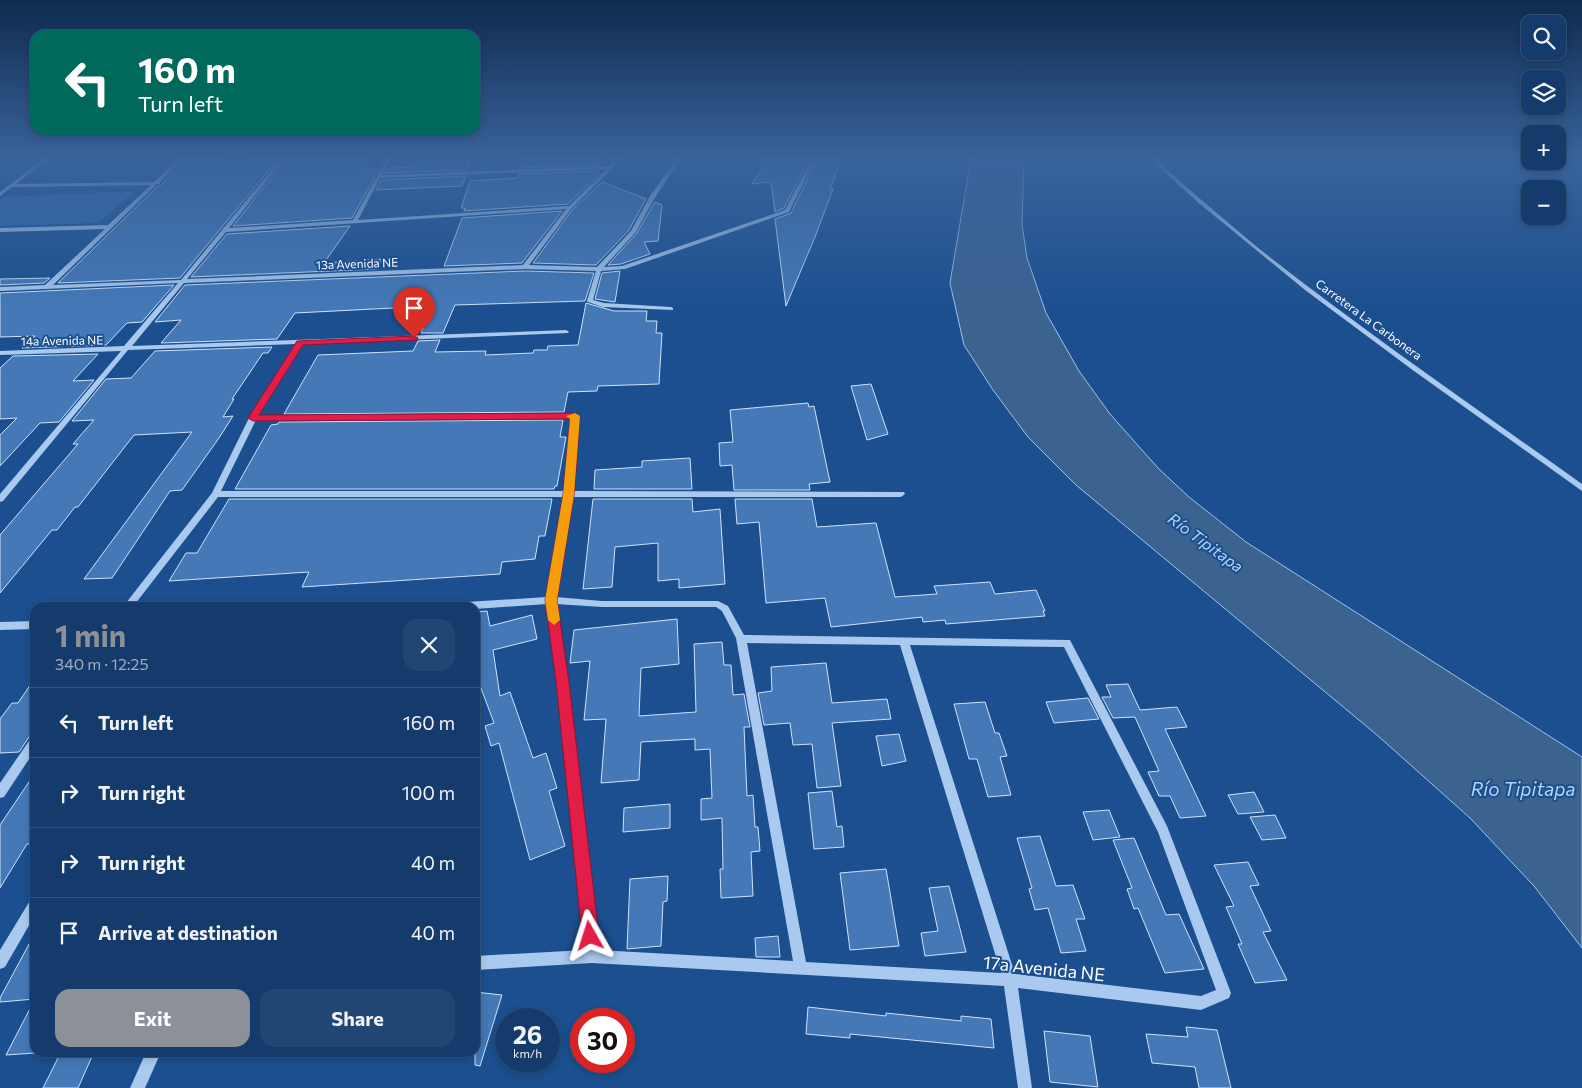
<!DOCTYPE html>
<html lang="en">
<head>
<meta charset="utf-8">
<style>
	:root { --surface:#143b6b; --page:#214673; --text:#f1f3f6; --muted:#9dadc1; --line:#33557e; --accent:#8c9099 }
	body { margin:0; font-family:Commissioner,sans-serif; background:var(--page); color:var(--text); height:100vh; display:flex; flex-direction:column; font-size:19px; white-space:nowrap }
	* { box-sizing:border-box; margin:0 }
	p { font-size:16px; color:var(--muted) }
	.icon { flex:none; width:28px; height:28px; fill:none; stroke:currentColor; stroke-width:2; stroke-linecap:round; stroke-linejoin:round }
	.map { position:relative; flex:1; overflow:hidden }
	.sheet { position:absolute; left:30px; top:602px; width:450px; height:455px; display:flex; flex-direction:column; background:var(--surface); border-radius:15px; box-shadow:0 2px 8px #0003,0 0 0 1px var(--line) }
	.sheet>* { flex:none }
	.banner { position:absolute; left:30px; top:30px; width:450px; height:105px; border-radius:15px; box-shadow:0 2px 8px #0003,0 0 0 1px var(--line); background:#00695c; color:#fff; overflow:hidden }
	.fabs { position:absolute; left:1521px; top:15px; display:grid; gap:10px }
	.fabs a { display:grid; place-items:center; width:45px; height:45px; border-radius:10px; background:var(--surface); box-shadow:0 2px 8px #0003,0 0 0 1px var(--line); font-size:25px }
	.speed { position:absolute; left:495px; top:1008px; display:flex; gap:10px; font-size:25px; font-weight:700; text-align:center }
	.speed>* { display:grid; place-content:center; width:65px; height:65px; border-radius:50%; background:var(--surface); box-shadow:0 2px 8px #0003,0 0 0 1px var(--line); line-height:1 }
	.speed small { font-size:12px; font-weight:400 }
	.speed .limit { border:8px solid #d22; background:#fff; color:#111 }
	.pin { position:absolute; display:grid; place-items:center; width:42px; height:42px; color:#fff; margin:-51px -21px; border-radius:50% 50% 50% 0; rotate:-45deg; box-shadow:0 0 5px #0007 }
	.pin .icon { rotate:45deg }
	.me { position:absolute; width:55px; margin:-28px; rotate:354deg; stroke-linejoin:round; filter:drop-shadow(0 0 4px #0008) }
	.turn { display:flex; align-items:center; gap:18px; height:105px; padding:0 25px; font-size:22px }
	.turn .icon { width:65px; height:65px; stroke-width:2.5 }
	.turn b { display:block; font-size:35px; line-height:42px }
	.round { display:grid; place-items:center; flex:none; width:52px; height:52px; border-radius:15px; background:var(--page) }
	.headline { display:flex; align-items:center; justify-content:space-between; height:85px; padding:0 25px }
	h1 { font-size:30px; font-weight:700; line-height:38px; color:var(--accent) }
	.button { display:flex; gap:10px; margin-top:auto; padding:10px 25px }
	.button a { flex:1; height:58px; border-radius:15px; background:var(--accent); color:#fff; font-size:20px; font-weight:700; line-height:58px; text-align:center }
	.button a+a { background:var(--page); color:var(--text) }
	ul { padding:0; list-style:none }
	li { display:flex; align-items:center; gap:15px; height:70px; padding:0 25px; border-top:1px solid var(--line) }
	li div { flex:1 }
	li b { display:block; font-size:19px }
	li em { font-style:normal }
	.map>svg:first-child { display:block }
</style>
</head>
<body>
<div class="map">
<svg width="1582" height="1088" viewBox="0 0 1582 1088">
	<rect width="100%" height="100%" fill="#1b4f8f"/>
	<g fill="#2e69ad">
		<polygon points="394,158 418,158 412,172 386,173"/>
		<polygon points="135,191 98,223 0,226 0,200 5,197"/>
	</g>
	<polygon fill="#3c6290" stroke="#9cc4f0" points="971,158 1024,158 1022,224 1027,258 1046,313 1079,371 1110,414 1158,468 1189,497 1246,542 1582,757 1582,948 1534,886 1470,818 1377,735 1076,485 1028,437 993,390 964,345 950,283"/>
	<g fill="#4478b7" stroke="#cfe3fa">
		<polygon points="186,158 221,158 218,161 278,159 180,278 58,283 158,186 161,185"/>
		<polygon points="287,158 369,158 362,170 379,169 352,218 233,226"/>
		<polygon points="559,158 601,158 598,162 601,162 600,165 522,168 524,159"/>
		<polygon points="768,158 810,158 784,208 775,212 771,182 752,184"/>
		<polygon points="818,158 842,158 830,189 833,189 815,237 786,306 775,219 791,213"/>
		<polygon points="470,161 468,170 385,173 388,168 414,167 416,164"/>
		<polygon points="599,171 598,176 568,204 464,211 465,208 461,208 470,181 518,178 519,174"/>
		<polygon points="466,176 462,186 376,190 381,180"/>
		<polygon points="602,182 646,199 629,230 596,265 533,263 573,209"/>
		<polygon points="655,202 662,205 658,241 644,242 650,254 621,264 608,265 636,234"/>
		<polygon points="562,211 522,263 444,266 462,218"/>
		<polygon points="350,226 324,263 382,259 377,269 191,277 227,234"/>
		<polygon points="525,271 594,273 585,301 455,305 443,333 421,333 433,306 295,313 277,339 161,343 181,320 155,322 185,285"/>
		<polygon points="620,271 615,302 595,299 602,273"/>
		<polygon points="50,278 44,283 0,285 0,279"/>
		<polygon points="174,285 142,322 127,323 106,345 22,348 35,336 0,337 0,293"/>
		<polygon points="586,303 614,311 647,311 646,321 657,321 656,333 662,333 659,384 598,386 597,391 568,392 564,412 284,414 318,355 413,351 418,341 440,340 435,352 486,351 485,355 533,353 534,350 547,350 548,346 578,345"/>
		<polygon points="272,347 268,353 263,353 232,399 234,399 223,417 233,416 219,438 182,490 170,491 112,578 84,579 192,432 134,435 78,507 75,507 57,530 52,530 0,593 0,535 78,444 73,444 94,420 72,421 106,379 131,378 155,351"/>
		<polygon points="98,354 73,381 94,380 59,422 40,423 0,466 0,435 17,418 0,419 0,368 13,356"/>
		<polygon points="871,384 888,434 867,440 851,386"/>
		<polygon points="808,403 809,407 814,406 830,482 809,484 810,490 734,490 732,465 720,466 719,443 733,442 730,410"/>
		<polygon points="563,420 560,437 566,437 557,486 555,486 554,489 235,489 271,425 278,424 279,422"/>
		<polygon points="690,458 692,489 594,489 595,470 642,467 642,461"/>
		<polygon points="229,499 552,499 545,536 539,536 535,559 502,562 500,574 302,587 309,572 169,581 186,553 197,553"/>
		<polygon points="593,499 692,499 693,512 720,509 725,584 679,588 679,579 658,581 658,543 615,547 612,587 583,589"/>
		<polygon points="735,499 812,499 817,527 876,523 895,597 937,594 934,586 990,582 995,594 1036,590 1045,611 1043,611 1045,616 946,624 945,620 923,622 922,617 831,627 825,598 766,603 759,522 737,524"/>
		<polygon points="487,611 490,626 532,615 537,639 493,650 500,696 510,692 533,758 546,753 557,788 549,791 565,846 530,860 499,743 491,746 485,726 494,723 475,672 475,612"/>
		<polygon points="677,619 679,664 641,668 639,716 696,712 694,644 722,642 724,665 731,665 733,695 744,694 750,727 744,727 747,796 753,795 755,827 758,827 760,851 751,852 753,896 721,898 720,869 723,869 722,818 701,820 701,799 712,798 710,749 695,750 695,739 641,742 639,780 601,783 606,719 584,720 590,661 570,663 574,630"/>
		<polygon points="826,663 832,703 887,699 891,719 832,723 841,786 817,788 812,744 793,745 790,723 764,725 758,693 772,691 771,667"/>
		<polygon points="35,678 35,734 29,737 19,752 0,753 0,719 12,703 18,703"/>
		<polygon points="1128,684 1140,710 1177,707 1187,727 1165,729 1206,816 1180,818 1170,796 1159,796 1148,772 1159,771 1135,717 1113,718 1102,697 1111,697 1106,685"/>
		<polygon points="1088,698 1099,719 1054,723 1046,702"/>
		<polygon points="985,702 995,733 999,733 1007,756 1000,757 1011,795 988,797 977,759 969,759 954,704"/>
		<polygon points="899,734 906,761 882,766 876,736"/>
		<polygon points="35,773 35,844 27,844 0,888 0,825"/>
		<polygon points="832,791 837,827 842,826 844,847 814,849 808,793"/>
		<polygon points="1254,792 1264,812 1238,814 1228,795"/>
		<polygon points="670,804 670,828 623,832 624,808"/>
		<polygon points="1109,810 1120,837 1093,840 1083,812"/>
		<polygon points="1275,815 1286,838 1262,840 1250,817"/>
		<polygon points="1040,836 1056,886 1073,885 1085,919 1076,919 1086,951 1061,953 1048,908 1035,910 1029,889 1032,888 1017,838"/>
		<polygon points="1134,838 1166,915 1179,914 1204,969 1165,973 1138,908 1134,909 1127,889 1132,888 1113,840"/>
		<polygon points="1248,862 1259,885 1250,886 1271,931 1263,932 1287,980 1255,983 1238,944 1242,944 1226,907 1234,906 1214,865"/>
		<polygon points="886,869 899,946 850,950 840,873"/>
		<polygon points="668,876 667,901 663,902 661,946 627,949 630,879"/>
		<polygon points="949,886 966,952 925,956 921,933 938,931 929,888"/>
		<polygon points="35,933 35,1053 6,1055 35,999 0,1002 0,998"/>
		<polygon points="778,936 780,957 756,957 755,938"/>
		<polygon points="475,992 502,995 480,1066 475,1065"/>
		<polygon points="808,1007 886,1016 886,1013 961,1021 961,1016 991,1019 994,1048 850,1034 850,1038 806,1034"/>
		<polygon points="1186,1027 1217,1030 1231,1088 1199,1088 1195,1067 1152,1063 1146,1034 1188,1037"/>
		<polygon points="1044,1031 1090,1036 1098,1087 1050,1082"/>
		<polygon points="61,1052 94,1052 78,1088 43,1088"/>
	</g>
	<g fill="none" stroke-linecap="round" stroke-linejoin="round">
		<g fill="#a9c9ee" fill-rule="evenodd">
			<path d="M45 158H50L16 184 154 182 180 158H184L160 182V184H157L53 285 181 280 281 158H285L229 228 353 220 387 158H391L382 175 610 166 615 158H619L613 168 572 208 529 265 597 267 631 231 650 196 677 158H681L656 196 635 233 604 267 622 266 785 210 812 158H816L789 212 625 269 601 271 593 300 604 303 671 307 673 308V310L603 307 588 302 587 301 596 271 525 269 184 283 132 346 566 330 569 332 568 333 303 344 258 416 575 414 579 416 572 491 904 492 905 494 901 497H572L556 597 602 601H718L728 606 744 635H748L1070 640 1167 826 1231 993 1229 998 1201 1010 1018 988 1032 1088H1018L1004 986 592 963 475 970V956L585 950 558 682 547 604 475 609V608H430L434 604 547 597 564 497H218L132 608H122L212 493 249 418 296 344 128 350 3 501 0 502V494L121 351 0 355V351L124 346 178 283 0 291V287L45 285 105 229 0 232V228L108 225 151 185 12 187 0 196V192ZM607 169 569 206 358 220 380 178ZM566 209 523 265 187 279 226 232ZM571 418 564 491H221L256 420ZM556 604 602 607H716L722 611 736 638 793 961 598 950 568 682ZM747 643 900 645 1001 973 806 962ZM910 645 1064 647 1158 832 1216 990 1201 996 1015 974Z"/>
			<path d="M1149 158H1153C1188 188 1222 218 1257 247 1362 330 1473 406 1582 484V491L1414 371 1305 290 1200 204Z"/>
			<polygon points="35,621 35,629 0,630 0,622"/>
			<polygon points="35,736 35,750 4,797 0,798 0,783 31,738"/>
			<polygon points="35,897 35,915 5,967 0,969 0,950 31,899"/>
			<polygon points="146,1052 161,1052 145,1088 130,1088"/>
		</g>
	</g>
	<linearGradient id="sky" x2="0" y2="1"><stop stop-color="#0f2b4f"/><stop offset="0.51" stop-color="#39639b"/><stop offset="1" stop-color="#39639b" stop-opacity="0"/></linearGradient>
	<rect width="1582" height="310" fill="url(#sky)"/>
	<polygon fill="#e11d48" stroke="#92132f" points="414,336 418,338 417,340 303,345 259,415 575,413 580,416 574,495 557,600 569,682 599,936 596,942 590,944 584,942 582,936 556,682 545,600 563,495 570,419 253,421 248,418 297,341"/>
	<polygon fill="#f59e0b" points="575,413 580,416 574,495 557,600 560,620 554,625 548,620 545,600 563,495 570,419 566,416"/>
	<g text-anchor="middle" dominant-baseline="central" stroke-width="4" stroke-linejoin="round" paint-order="stroke">
		<g font-size="12" fill="#fff" stroke="#1b4f8f">
			<text transform="translate(357 263) rotate(-2)">13a Avenida NE</text>
			<text transform="translate(1369 319) rotate(36)">Carretera La Carbonera</text>
			<text transform="translate(62 340) rotate(-1)">14a Avenida NE</text>
		</g>
		<g font-size="16" font-style="italic" fill="#b5d3f5" stroke="#1b4f8f">
			<text transform="translate(1206 542) rotate(36)">Río Tipitapa</text>
		</g>
		<g font-size="18" fill="#fff" stroke="#1b4f8f">
			<text transform="translate(1044 968) rotate(6)">17a Avenida NE</text>
		</g>
		<g font-size="19" font-style="italic" fill="#b5d3f5" stroke="#1b4f8f">
			<text x="1523" y="788">Río Tipitapa</text>
		</g>
	</g>
</svg>
<div class="fabs">
<a><svg class="icon" aria-label="search" viewBox="0 0 24 24"><circle cx="10" cy="10" r="6"/><path d="M15 15l6 6"/></svg></a>
<a><svg class="icon" aria-label="layers" viewBox="0 0 24 24"><path d="M12 4l9 5-9 5-9-5zM3 14l9 5 9-5"/></svg></a>
<a>+</a>
<a>−</a>
</div>
<div class="speed"><div>26<small>km/h</small></div><div class="limit">30</div></div>
<div class="pin" style="left:414px;top:338px;background:#d93025"><svg class="icon" aria-label="arrive" viewBox="0 0 24 24"><path d="M6 21V4h12l-3 4 3 4H6"/></svg></div>
<svg class="me" style="left:590px;top:936px" viewBox="-20 -20 40 40"><path d="M0-17L14 15 0 8-14 15z" fill="#e11d48" stroke="#fff" stroke-width="4"/></svg>
<div class="banner">
<div class="turn"><svg class="icon" aria-label="left" viewBox="0 0 24 24"><path d="M17 20v-9H6M10 6l-5 5 5 5"/></svg><div><b>160 m</b>Turn left</div></div>
</div>
<section class="sheet">
<div class="headline"><div><h1>1 min</h1><p>340 m · 12:25</p></div><a class="round"><svg class="icon" aria-label="close" viewBox="0 0 24 24"><path d="M6 6l12 12M18 6L6 18"/></svg></a></div>
<ul>
<li><svg class="icon" aria-label="left" viewBox="0 0 24 24"><path d="M17 20v-9H6M10 6l-5 5 5 5"/></svg><div><b>Turn left</b></div><em>160 m</em></li>
<li><svg class="icon" aria-label="right" viewBox="0 0 24 24"><path d="M7 20v-9h11M14 6l5 5-5 5"/></svg><div><b>Turn right</b></div><em>100 m</em></li>
<li><svg class="icon" aria-label="right" viewBox="0 0 24 24"><path d="M7 20v-9h11M14 6l5 5-5 5"/></svg><div><b>Turn right</b></div><em>40 m</em></li>
<li><svg class="icon" aria-label="arrive" viewBox="0 0 24 24"><path d="M6 21V4h12l-3 4 3 4H6"/></svg><div><b>Arrive at destination</b></div><em>40 m</em></li>
</ul>
<div class="button"><a>Exit</a><a>Share</a></div>
</section>
</div>
</body>
</html>
